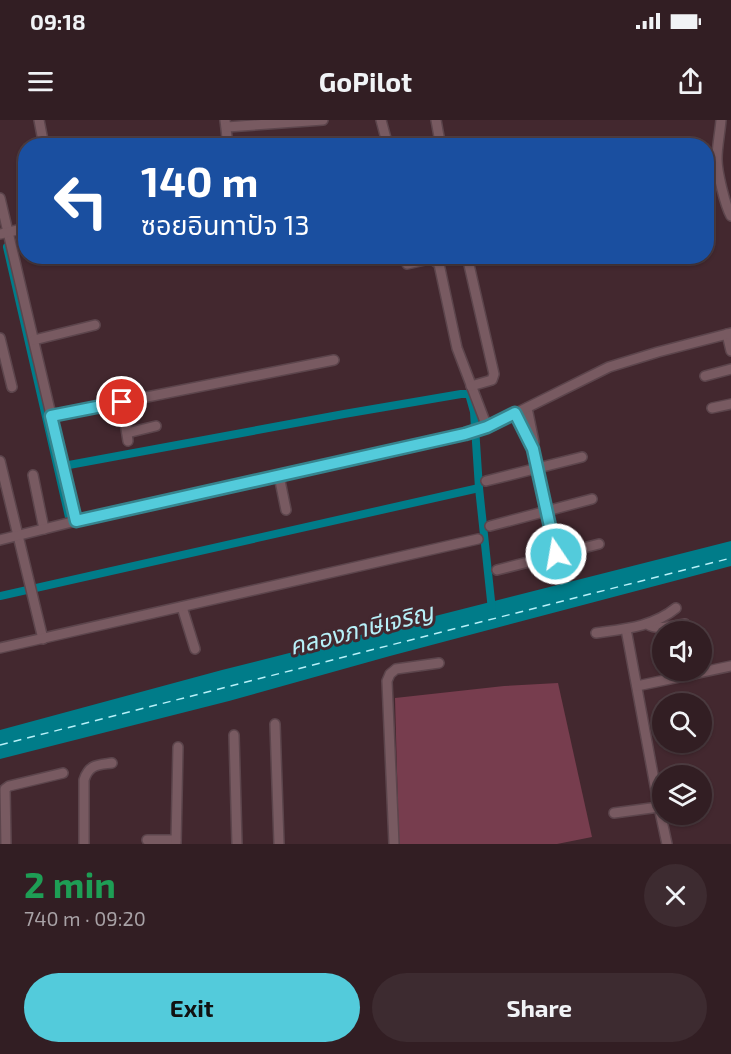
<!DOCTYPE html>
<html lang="en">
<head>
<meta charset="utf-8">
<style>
	:root { --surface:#321e23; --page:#3d2b30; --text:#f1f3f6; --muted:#a8a2a6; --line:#4d3c41; --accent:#53cbdb }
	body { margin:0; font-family:"Exo 2","Noto Sans Thai",sans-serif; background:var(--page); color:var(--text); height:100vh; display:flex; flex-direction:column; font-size:22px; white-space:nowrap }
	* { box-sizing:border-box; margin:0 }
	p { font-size:20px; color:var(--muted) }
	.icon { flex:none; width:33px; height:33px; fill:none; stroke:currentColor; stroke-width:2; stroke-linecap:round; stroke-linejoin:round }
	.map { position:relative; height:724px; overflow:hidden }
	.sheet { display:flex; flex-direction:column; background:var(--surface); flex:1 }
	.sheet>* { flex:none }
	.guide { position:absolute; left:18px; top:18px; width:696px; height:126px; border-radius:24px; box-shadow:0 2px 4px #0004,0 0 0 2px var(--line); background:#1a4fa0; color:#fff; overflow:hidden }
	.buttons { position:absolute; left:652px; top:501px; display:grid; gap:12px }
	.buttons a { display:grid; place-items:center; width:60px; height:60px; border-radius:50%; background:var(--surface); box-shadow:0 2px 4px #0004,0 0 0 2px var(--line); font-size:30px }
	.pin { position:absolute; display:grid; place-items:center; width:51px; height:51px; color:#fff; margin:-26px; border:3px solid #fff; border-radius:50%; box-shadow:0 2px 6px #0007 }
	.me { position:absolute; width:66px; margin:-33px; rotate:348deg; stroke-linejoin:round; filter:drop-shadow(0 0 4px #0008) }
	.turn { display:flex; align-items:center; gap:21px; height:126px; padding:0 24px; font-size:27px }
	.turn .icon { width:78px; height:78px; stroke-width:2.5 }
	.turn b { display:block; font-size:42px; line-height:51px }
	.round { display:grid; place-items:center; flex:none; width:63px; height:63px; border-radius:32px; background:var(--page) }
	.head { display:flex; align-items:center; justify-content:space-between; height:102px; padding:0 24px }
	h1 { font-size:36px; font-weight:700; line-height:45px; color:#1e9e55 }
	.action { display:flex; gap:12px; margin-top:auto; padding:12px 24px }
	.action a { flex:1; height:69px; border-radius:36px; background:var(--accent); color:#111; font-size:24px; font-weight:700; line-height:69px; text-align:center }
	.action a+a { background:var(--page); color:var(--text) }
	.status { display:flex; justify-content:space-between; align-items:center; height:42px; padding:0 30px; background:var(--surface); direction:ltr }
	.status svg { height:16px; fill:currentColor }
	header { display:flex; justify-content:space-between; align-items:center; height:78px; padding:0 24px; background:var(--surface); font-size:27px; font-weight:700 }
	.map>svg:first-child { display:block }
</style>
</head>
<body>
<div class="status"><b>09:18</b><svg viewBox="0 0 49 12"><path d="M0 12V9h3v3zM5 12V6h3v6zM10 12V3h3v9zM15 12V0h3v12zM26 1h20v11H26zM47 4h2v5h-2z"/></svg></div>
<header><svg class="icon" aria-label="menu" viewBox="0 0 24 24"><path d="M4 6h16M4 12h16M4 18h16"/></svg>GoPilot<svg class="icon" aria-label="share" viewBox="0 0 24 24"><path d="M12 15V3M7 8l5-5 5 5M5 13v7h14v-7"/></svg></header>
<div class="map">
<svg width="731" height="724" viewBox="0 0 731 724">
	<rect width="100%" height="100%" fill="#43282f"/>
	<polygon fill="#773d4e" points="558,563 592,717 557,724 399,724 395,578 504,566"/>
	<polygon fill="#007c89" points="731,421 731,446 390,536 229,581 0,639 0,610 222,550"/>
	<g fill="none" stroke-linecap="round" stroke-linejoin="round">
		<g stroke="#007c89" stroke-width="8">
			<polyline points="7,127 69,397"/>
			<polyline points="69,345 344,294 461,274 469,274 474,292 479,368 492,490"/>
			<polyline points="0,476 479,368"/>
		</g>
		<polyline stroke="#b7f0f8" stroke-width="1.5" stroke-dasharray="8 6" stroke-linecap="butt" points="0,625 731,438"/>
		<defs>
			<g id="minor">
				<polyline points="39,0 44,26"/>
				<polyline points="225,0 228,26"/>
				<polyline points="381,0 388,26"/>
				<polyline points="436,0 440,22"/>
				<path d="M721 0C720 13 717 26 717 39 717 52 725 85 731 96"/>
				<polyline points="227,7 323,0"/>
				<polyline points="425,26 440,22 441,26"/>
				<polyline points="0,78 76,401"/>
				<polyline points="0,114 26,108"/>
				<polyline points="422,136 425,140 432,139 439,144 457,228 487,307"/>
				<polyline points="467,136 494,254 492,260 471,266"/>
				<polyline points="407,144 425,140"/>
				<polyline points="727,214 731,231"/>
				<polyline points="0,218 12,267"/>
				<polyline points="34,220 95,205"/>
				<polyline points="705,256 731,249"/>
				<polyline points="122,282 128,321"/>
				<polyline points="527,288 534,322 533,329 556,434"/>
				<polyline points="712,288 731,284"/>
				<polyline points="515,293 531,324"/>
				<polyline points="51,296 334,240"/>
				<polyline points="127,313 156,306"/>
				<polyline points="0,341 43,519"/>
				<polyline points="33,355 44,409"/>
				<polyline points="279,356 286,390"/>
				<polyline points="486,361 582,337"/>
				<polyline points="490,406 592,379"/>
				<polyline points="0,420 76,401 465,314 490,306 609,247 658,232 731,213"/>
				<polyline points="497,450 599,424"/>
				<polyline points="182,487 195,529"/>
				<path d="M647 504C658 511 673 506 685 504"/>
				<polyline points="626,509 659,687 667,724"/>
				<path d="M596 513C624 509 653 507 676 488"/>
				<polyline points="0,528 478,419"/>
				<polyline points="637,566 731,546"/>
				<polyline points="275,604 279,724"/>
				<polyline points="234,615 237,724"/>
				<polyline points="614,693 659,687"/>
				<polyline points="147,720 176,720"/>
				<polyline points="6,724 5,669 9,666 63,653"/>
				<path d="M84 724V660C89 644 98 645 112 643"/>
				<polyline points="176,724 178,627"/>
				<polyline points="394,724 387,561 390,554 396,549 439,543"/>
			</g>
		</defs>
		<use href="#minor" stroke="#5c454c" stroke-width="12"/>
		<use href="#minor" stroke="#785a61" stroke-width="9"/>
	</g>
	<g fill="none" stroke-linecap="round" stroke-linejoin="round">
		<defs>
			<polyline id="route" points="122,282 51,296 76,401 465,314 487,307 515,293 533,329 556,434"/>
		</defs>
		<use href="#route" stroke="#36848e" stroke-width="15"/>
		<use href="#route" stroke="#53cbdb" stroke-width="10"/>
	</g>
	<g text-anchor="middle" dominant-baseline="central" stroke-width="6" stroke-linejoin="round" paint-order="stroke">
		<g font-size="24" font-style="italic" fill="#b7f0f8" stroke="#43282f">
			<text transform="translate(361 508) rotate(-14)">คลองภาษีเจริญ</text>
		</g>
	</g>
</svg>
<div class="buttons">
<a><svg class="icon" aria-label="sound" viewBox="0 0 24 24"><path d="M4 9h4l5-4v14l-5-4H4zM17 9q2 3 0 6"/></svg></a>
<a><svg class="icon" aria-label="search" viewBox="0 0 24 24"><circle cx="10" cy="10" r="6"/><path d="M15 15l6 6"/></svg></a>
<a><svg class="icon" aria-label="layers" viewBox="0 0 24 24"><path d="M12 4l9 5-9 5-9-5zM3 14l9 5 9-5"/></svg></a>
</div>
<div class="pin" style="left:122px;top:282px;background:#d93025"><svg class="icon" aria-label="arrive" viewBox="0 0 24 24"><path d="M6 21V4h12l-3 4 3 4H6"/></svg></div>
<svg class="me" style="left:556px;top:434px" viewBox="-20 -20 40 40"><circle r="17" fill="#53cbdb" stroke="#fff" stroke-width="3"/><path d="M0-11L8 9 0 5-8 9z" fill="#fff"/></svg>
<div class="guide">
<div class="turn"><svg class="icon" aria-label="left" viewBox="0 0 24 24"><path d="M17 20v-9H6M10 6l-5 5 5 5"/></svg><div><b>140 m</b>ซอยอินทาปัจ 13</div></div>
</div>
</div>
<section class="sheet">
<div class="head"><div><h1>2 min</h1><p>740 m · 09:20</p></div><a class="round"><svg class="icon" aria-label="close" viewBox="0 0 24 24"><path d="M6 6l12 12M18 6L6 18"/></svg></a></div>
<div class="action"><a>Exit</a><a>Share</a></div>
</section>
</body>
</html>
